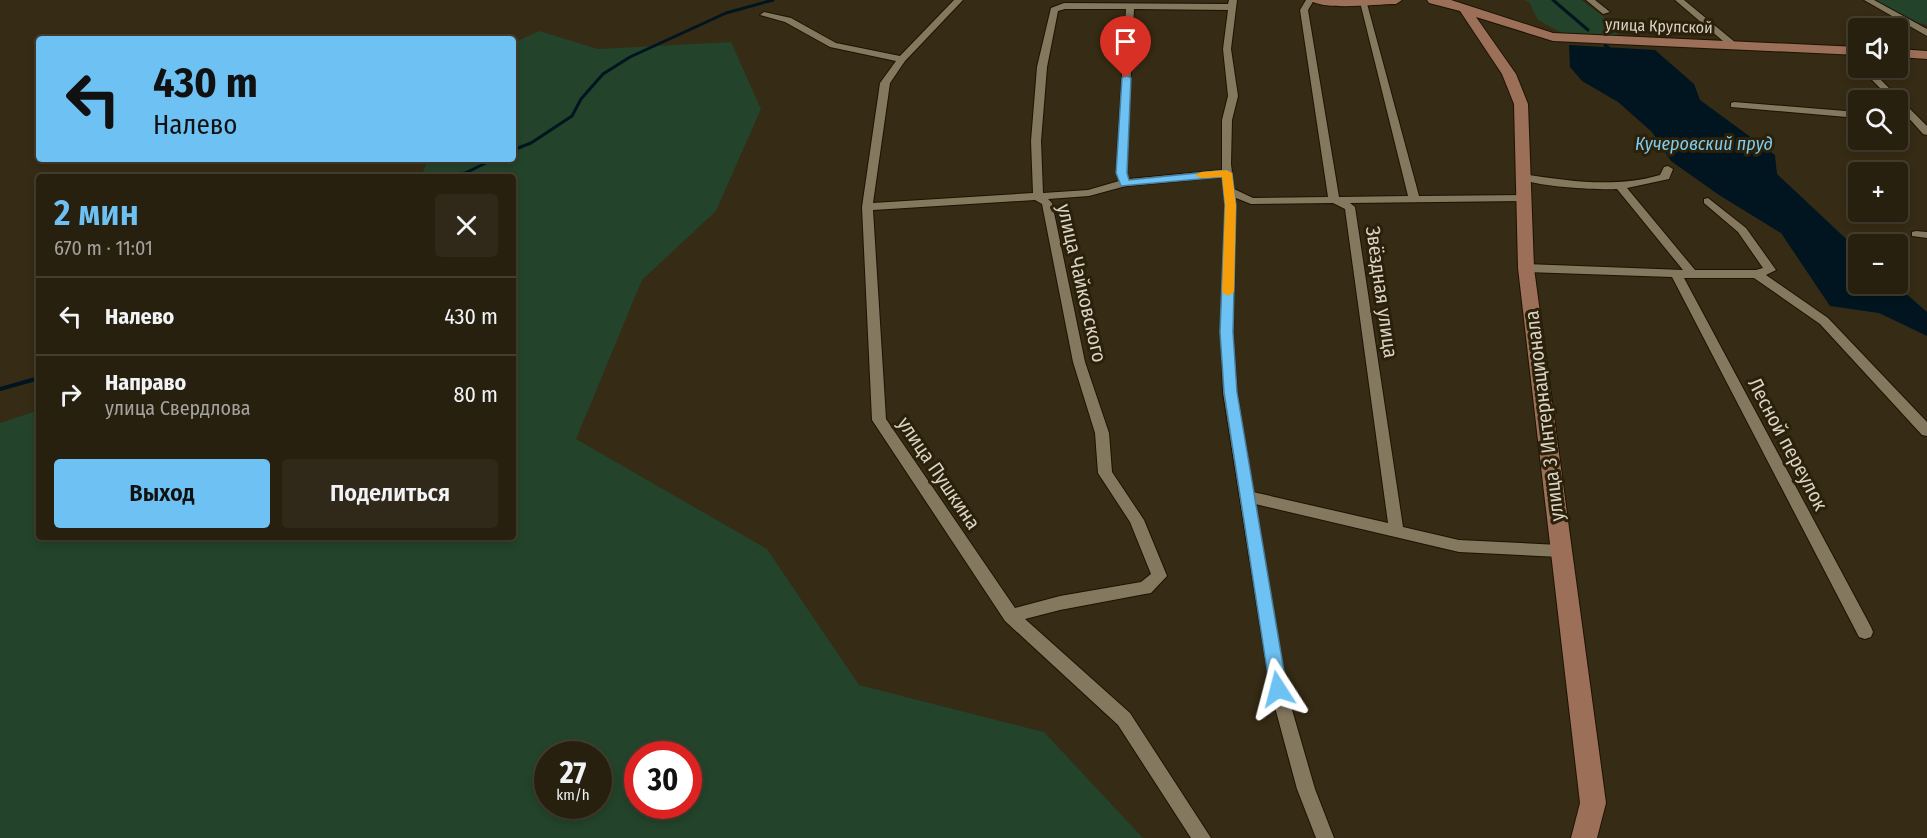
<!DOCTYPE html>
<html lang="ru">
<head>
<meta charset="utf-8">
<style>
	:root { --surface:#28200f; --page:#302818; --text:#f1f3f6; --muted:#a5a39e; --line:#443e2f; --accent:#6dc2f3 }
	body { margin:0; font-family:"Fira Sans Condensed",sans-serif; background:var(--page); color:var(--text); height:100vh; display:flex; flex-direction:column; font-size:22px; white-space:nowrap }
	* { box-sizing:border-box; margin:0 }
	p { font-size:20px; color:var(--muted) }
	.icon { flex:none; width:33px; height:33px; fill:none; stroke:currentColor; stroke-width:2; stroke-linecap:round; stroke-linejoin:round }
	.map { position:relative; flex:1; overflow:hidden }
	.panel { position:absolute; left:36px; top:174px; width:480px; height:366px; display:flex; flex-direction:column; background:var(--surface); border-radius:6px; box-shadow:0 3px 9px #0003,0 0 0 2px var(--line) }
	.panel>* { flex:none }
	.banner { position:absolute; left:36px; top:36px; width:480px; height:126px; border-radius:6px; box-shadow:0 3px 9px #0003,0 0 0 2px var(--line); background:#6dc2f3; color:#111; overflow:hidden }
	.fabs { position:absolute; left:1848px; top:18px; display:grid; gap:12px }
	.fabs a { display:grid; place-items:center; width:60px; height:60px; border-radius:6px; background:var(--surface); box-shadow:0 3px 9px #0003,0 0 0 2px var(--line); font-size:30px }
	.speed { position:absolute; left:534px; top:741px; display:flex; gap:12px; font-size:30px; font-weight:700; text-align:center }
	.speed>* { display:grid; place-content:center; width:78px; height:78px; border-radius:50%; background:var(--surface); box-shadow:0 3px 9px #0003,0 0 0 2px var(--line); line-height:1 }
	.speed small { font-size:15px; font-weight:400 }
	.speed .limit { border:9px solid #d22; background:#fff; color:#111 }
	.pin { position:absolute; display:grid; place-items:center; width:51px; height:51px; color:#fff; margin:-62px -26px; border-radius:50% 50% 50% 0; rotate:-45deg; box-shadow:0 0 6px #0007 }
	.pin .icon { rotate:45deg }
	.me { position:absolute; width:66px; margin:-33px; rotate:351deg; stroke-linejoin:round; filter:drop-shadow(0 0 4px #0008) }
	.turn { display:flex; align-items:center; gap:21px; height:126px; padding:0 18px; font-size:27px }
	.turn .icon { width:78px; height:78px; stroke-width:2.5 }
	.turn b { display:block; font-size:42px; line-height:51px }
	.round { display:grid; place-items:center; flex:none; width:63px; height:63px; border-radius:6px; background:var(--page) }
	.overview { display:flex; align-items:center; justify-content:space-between; height:102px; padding:0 18px }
	h1 { font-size:36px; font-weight:600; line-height:45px; color:var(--accent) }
	.button { display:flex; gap:12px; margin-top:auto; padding:12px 18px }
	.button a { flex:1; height:69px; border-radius:6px; background:var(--accent); color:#111; font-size:24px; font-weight:600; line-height:69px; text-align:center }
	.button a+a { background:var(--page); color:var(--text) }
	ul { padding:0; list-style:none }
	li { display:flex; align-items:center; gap:18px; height:78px; padding:0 18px; border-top:2px solid var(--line) }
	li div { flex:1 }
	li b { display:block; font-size:22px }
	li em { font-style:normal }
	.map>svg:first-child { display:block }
</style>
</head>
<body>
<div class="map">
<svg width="1927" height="838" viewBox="0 0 1927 838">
	<rect width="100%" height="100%" fill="#362b14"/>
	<g fill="#23432a" fill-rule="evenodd">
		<polygon points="1524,0 1581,0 1607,19 1619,36 1562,33 1538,20 1529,2"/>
		<polygon points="1874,0 1927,0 1927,25 1915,22"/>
		<path d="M539 31 598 49 731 42 761 109 716 211 642 280 576 439 767 549 859 685 1044 732 1143 838H0V423L39 410V537H513V177H465L472 170 421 177 428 159H513V43ZM548 754H598V806H548ZM638 754H688V806H638Z"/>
	</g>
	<polygon fill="#00151f" points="1569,45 1655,50 1694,84 1700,100 1775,155 1777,174 1858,250 1858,284 1895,284 1927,312 1927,336 1879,313 1830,306 1781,233 1719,195 1671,161 1652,132 1618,102 1582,81 1570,67"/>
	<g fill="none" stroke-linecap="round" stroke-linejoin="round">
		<g stroke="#00151f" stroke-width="3">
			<polyline points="1553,0 1588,30"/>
			<polyline points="1605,45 1608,47"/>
			<polyline points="513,150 531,143 572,116 581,99 603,74 630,57 726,13 773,0"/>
			<polyline points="457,177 494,159"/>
		</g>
		<polyline stroke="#00151f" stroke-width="4" points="0,389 39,378"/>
		<defs>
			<g id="street">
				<path d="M954 0H963L905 61 890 83 873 203 1033 193 1031 141 1037 67 1051 8 1064 3 1228 4 1229 0H1237L1231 49 1238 96 1232 120 1231 164 1234 189 1253 198 1328 197 1300 10 1306 0H1314L1308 10 1339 197 1408 196 1360 2 1366 0 1419 196 1524 195 1529 198 1524 201 1350 203 1355 207 1403 527 1459 540 1560 545 1565 547 1568 551 1565 555 1560 557 1459 552 1255 504 1286 689 1315 789 1334 838H1316L1297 789 1270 689 1223 392 1221 332 1226 205 1222 177 1126 186 1089 196 1048 199 1052 203 1085 362 1109 433 1112 472 1144 520 1167 576 1151 593 1145 594 1060 610 1025 619 1130 713 1211 838H1191L1118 725 1005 621 872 420 862 207 880 83 896 61 830 47 785 22 760 15 764 12 791 18 836 43 900 56ZM1065 9H1126L1116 173 1119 181 1088 190 1043 193 1041 141 1047 67 1058 11ZM1134 9 1228 10 1223 49 1228 96 1222 120V170L1129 179 1126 173ZM1236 198 1251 204 1333 203 1345 209 1388 523 1253 492 1237 392 1233 332ZM1035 200 1042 204 1073 362 1095 433 1098 473 1130 522 1151 574 1141 582 1060 596 1015 608 886 419 873 210Z"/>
				<polygon points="1586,0 1595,0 1610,12 1603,14"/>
				<polygon points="1675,0 1684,0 1736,43 1736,47 1730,47"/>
				<polygon points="1864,0 1874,0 1927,29 1927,36"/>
				<polygon points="1845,49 1851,49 1858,57 1858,65 1855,64 1845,53"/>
				<polygon points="1860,68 1869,68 1927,126 1927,135 1923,134 1898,106 1898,100 1892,100"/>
				<polygon points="1734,102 1858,112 1858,118 1731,107 1731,103"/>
				<path d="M1668 166 1673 169 1669 179 1627 188 1695 270H1756L1763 268 1738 232 1704 203V199L1708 198 1746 228 1776 270 1766 275 1828 318 1927 422V436L1922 435 1820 324 1754 278H1684L1871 627 1873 632 1871 637 1865 639 1859 637 1672 277 1526 272 1520 268 1526 264 1683 270 1617 189C1598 190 1531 187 1518 177L1523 174C1569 181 1615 188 1660 175L1664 167Z"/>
				<polygon points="1916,231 1927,232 1927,238 1912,236 1912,232"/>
			</g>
			<g id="secondary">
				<path d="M1310 0H1402L1396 4C1377 4 1323 11 1310 0Z"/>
				<polygon points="1427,0 1451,0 1553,33 1858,47 1858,55 1553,41 1476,17 1516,74 1528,104 1534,268 1606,803 1597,838 1571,838 1580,803 1518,268 1514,104 1502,74 1460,11 1429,3"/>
				<polygon points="1898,49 1927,51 1927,59 1898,57"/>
			</g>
		</defs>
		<use href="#street" stroke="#1d1300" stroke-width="2"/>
		<use href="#secondary" stroke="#1d1300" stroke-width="2"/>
		<use href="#street" fill="#84785e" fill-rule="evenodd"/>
		<use href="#secondary" fill="#9b6f58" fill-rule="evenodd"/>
	</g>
	<polygon fill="#6dc2f3" stroke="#477e9e" stroke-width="1.5" points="1126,75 1131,78 1127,173 1129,180 1227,170 1232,173 1236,205 1233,332 1237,392 1287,689 1284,694 1278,696 1272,694 1270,689 1224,392 1220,332 1225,205 1222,177 1121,186 1116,173 1122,78"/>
	<polygon fill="#f59e0b" points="1227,170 1232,173 1236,205 1234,292 1228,296 1222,292 1225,205 1222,177 1201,178 1195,175 1201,172"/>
	<g text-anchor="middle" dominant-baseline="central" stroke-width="6" stroke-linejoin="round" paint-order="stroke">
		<g font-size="16" fill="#dad3c5" stroke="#2b210a">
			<text transform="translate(1659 26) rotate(2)">улица Крупской</text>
		</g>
		<g font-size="18" font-style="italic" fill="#7bccf0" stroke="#2b210a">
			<text x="1704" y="144">Кучеровский пруд</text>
		</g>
		<g font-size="20" fill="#dad3c5" stroke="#2b210a">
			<text transform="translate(1082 283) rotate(77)">улица Чайковского</text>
			<text transform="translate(1382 292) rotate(82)">Звёздная улица</text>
			<text transform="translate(1544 416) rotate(-97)">улица 3 Интернационала</text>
			<text transform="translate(1788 444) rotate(62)">Лесной переулок</text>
			<text transform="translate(939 473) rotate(56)">улица Пушкина</text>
		</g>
	</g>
</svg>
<div class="fabs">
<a><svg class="icon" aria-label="sound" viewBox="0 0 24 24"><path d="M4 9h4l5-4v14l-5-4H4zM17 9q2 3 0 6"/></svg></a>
<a><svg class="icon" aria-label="search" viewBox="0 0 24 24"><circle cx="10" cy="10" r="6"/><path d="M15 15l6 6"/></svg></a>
<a>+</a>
<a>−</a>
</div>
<div class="speed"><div>27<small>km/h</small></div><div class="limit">30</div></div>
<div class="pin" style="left:1126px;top:78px;background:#d93025"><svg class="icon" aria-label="arrive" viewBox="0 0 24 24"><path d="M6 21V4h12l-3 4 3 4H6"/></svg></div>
<svg class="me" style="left:1278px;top:689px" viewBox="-20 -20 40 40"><path d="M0-17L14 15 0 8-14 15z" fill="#6dc2f3" stroke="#fff" stroke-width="4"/></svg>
<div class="banner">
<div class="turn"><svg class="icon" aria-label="left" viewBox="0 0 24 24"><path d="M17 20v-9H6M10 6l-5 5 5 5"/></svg><div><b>430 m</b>Налево</div></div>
</div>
<section class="panel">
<div class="overview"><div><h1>2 мин</h1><p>670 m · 11:01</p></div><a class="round"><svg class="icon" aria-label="close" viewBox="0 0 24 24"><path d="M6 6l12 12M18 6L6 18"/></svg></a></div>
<ul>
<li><svg class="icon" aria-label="left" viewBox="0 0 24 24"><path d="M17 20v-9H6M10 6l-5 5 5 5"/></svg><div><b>Налево</b></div><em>430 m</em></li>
<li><svg class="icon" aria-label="right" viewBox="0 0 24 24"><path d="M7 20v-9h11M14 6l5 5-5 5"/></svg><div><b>Направо</b><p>улица Свердлова</p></div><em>80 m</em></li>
</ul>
<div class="button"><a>Выход</a><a>Поделиться</a></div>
</section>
</div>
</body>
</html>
